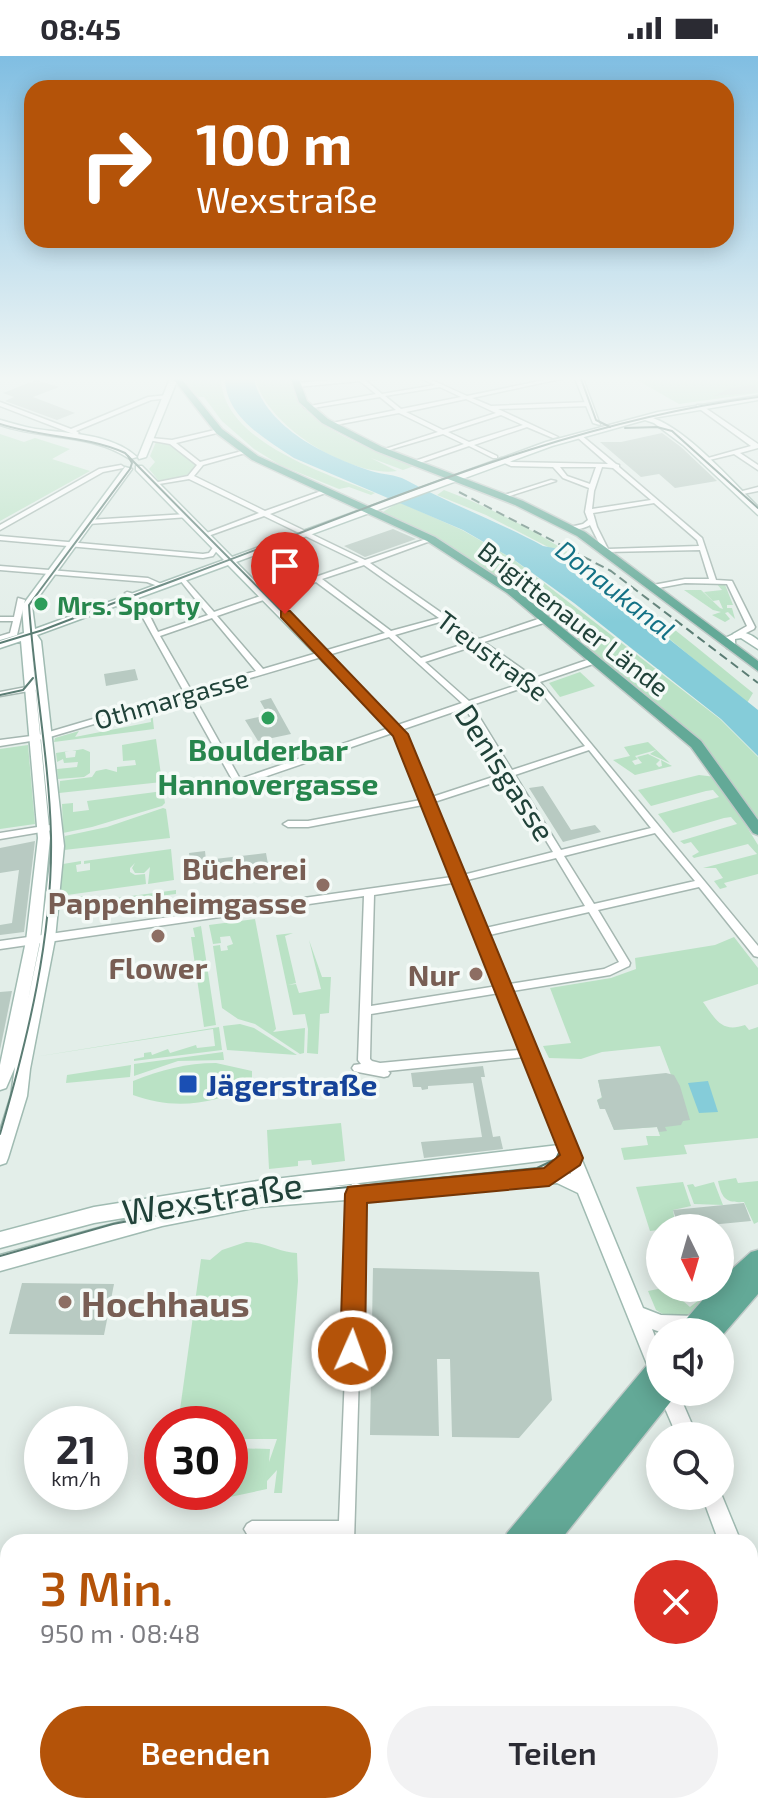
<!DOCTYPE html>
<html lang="de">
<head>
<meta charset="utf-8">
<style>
	:root { --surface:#fff; --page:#f2f2f3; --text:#2b2b33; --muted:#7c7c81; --accent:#b45309 }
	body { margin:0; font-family:"Exo 2",sans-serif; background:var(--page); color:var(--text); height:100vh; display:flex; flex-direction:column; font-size:30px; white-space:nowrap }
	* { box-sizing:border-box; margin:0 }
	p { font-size:26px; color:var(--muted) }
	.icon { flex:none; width:44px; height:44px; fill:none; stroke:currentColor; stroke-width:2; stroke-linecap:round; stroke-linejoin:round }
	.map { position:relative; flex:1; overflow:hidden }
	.side { position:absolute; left:0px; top:1478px; width:758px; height:280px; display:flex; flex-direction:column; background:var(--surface); border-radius:24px 24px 0 0; box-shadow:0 4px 20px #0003 }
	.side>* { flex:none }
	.top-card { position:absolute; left:24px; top:24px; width:710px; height:168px; border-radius:24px; box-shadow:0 4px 20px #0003; background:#b45309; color:#fff; overflow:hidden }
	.needle { width:52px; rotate:175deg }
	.controls { position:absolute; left:646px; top:1158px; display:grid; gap:16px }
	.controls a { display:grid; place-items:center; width:88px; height:88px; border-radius:50%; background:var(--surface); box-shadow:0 4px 20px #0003; font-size:40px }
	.speed { position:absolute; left:24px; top:1350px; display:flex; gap:16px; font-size:40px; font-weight:700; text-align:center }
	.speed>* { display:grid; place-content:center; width:104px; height:104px; border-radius:50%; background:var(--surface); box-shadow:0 4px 20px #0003; line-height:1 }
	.speed small { font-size:20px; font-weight:400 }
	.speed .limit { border:12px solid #d22; background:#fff; color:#111 }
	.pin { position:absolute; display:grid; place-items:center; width:68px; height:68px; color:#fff; margin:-82px -34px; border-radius:50% 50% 50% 0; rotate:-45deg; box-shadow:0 0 8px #0007 }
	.pin .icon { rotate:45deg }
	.me { position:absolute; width:88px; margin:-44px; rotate:2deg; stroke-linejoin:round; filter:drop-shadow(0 0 6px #0008) }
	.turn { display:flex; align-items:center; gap:28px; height:168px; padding:0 40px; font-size:36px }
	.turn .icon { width:104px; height:104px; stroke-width:2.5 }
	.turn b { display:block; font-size:56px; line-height:68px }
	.round { display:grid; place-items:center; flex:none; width:84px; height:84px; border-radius:42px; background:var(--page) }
	.headline { display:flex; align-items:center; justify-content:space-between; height:136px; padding:0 40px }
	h1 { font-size:48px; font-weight:600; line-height:60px; color:var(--accent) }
	.action { display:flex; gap:16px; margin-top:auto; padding:16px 40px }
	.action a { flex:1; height:92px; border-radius:48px; background:var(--accent); color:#fff; font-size:32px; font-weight:600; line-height:92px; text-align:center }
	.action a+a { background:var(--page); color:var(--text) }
	.status { display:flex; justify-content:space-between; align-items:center; height:56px; padding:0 40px; background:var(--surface); direction:ltr }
	.status svg { height:22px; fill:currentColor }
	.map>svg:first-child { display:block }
</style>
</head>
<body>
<div class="status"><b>08:45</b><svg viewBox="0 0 49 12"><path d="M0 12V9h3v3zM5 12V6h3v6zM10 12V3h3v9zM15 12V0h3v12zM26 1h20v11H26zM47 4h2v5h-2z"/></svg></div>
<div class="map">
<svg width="758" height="1758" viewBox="0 0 758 1758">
	<rect width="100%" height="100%" fill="#e3eee9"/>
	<g fill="#bae2c5">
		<path d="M181 320H221C220 385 325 417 375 437L371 439 349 431 339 433 280 409 254 393 222 365 204 341H199L186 329Z"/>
		<path d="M255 320H290C292 328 294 337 298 344 317 375 381 397 414 410L403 414 371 402 397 415C351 422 263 369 255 320Z"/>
		<polygon points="637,320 758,320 758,337 679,348 637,324"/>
		<polygon points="0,378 24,386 35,382 70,393 52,403 90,415 0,465"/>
		<polygon points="156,386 168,388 197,409 187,419 159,425 149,413 155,406 150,400"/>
		<path d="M444 434C565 479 654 557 753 637L747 647 593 520 553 494 558 492H550L486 459 437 439Z"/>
		<polygon points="399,446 462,474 513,503 720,663 758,701 758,768 745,748 639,635 554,565 469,503 383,456"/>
		<polygon points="724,526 733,549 727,549 727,552 732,552 735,563 728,556 725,557 730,563 725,566 712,559 721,556 713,554 684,534 701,534 720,552 723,553 719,544 713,545 704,536 722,534 716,527"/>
		<polygon points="580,616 595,630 560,641 549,627"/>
		<polygon points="152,655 154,673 54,686 55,682 79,675 75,681 151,666 150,656 145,657"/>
		<polygon points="156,683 162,726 59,737 60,725 92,721 96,715 106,713 117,716 117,711 136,709 135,704 123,705 122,689"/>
		<polygon points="648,686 670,707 650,698 656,694 635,700 638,703 632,705 635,709 642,707 637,701 648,698 660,704 656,708 659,711 662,710 661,704 672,710 635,719 613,704 630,700 624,691"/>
		<polygon points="28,689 35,768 0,773 0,693"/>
		<polygon points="83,693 90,696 90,717 84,721 58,723 57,713 77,711 78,706 64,707 63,703 57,706 56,697 69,695 65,696 66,702 75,701 76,695 72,695"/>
		<polygon points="699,719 716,721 758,789 758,818 724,827 727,831 720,833 714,825 723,822 716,812 703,812 757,798 748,788 694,802 692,800 699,796 691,786 684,788 680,785 737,768 731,761 724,762 673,777 658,758 719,741 713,734 706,735 651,750 638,734"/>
		<polygon points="163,735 165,747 162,750 92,771 63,777 62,748 73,747 73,756 89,754 87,745"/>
		<polygon points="163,752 166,753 170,782 64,794 65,780 107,771"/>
		<polygon points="171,793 174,824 148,828 150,811 144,817 135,817 132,812 135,807 130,812 130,816 135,819 145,818 146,828 60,840 63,808 81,805 81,808 76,809 77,816 90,814 90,807 84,808 84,805"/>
		<polygon points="176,834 176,838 59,852 60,844 63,843 85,840 94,845"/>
		<polygon points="255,863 276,973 273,976 305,972 304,997 300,998 255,968 238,963 222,952 213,890 220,889 221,895 228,894 227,890 233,888 230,880 220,881 221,887 213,888 209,869"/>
		<polygon points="201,870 216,969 204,971 191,881 195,881 193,872"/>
		<polygon points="293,877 285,880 296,927 288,929 296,928 299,937 321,933 309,884 322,921 331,921 329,957 320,958 318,998 307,997 308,973 305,958 293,959 276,879"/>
		<path d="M734 881 758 912V928L703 946C716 964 722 977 745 969L749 974 758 971V1082L684 1089 687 1098 624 1104 621 1092 648 1089 646 1080H660L657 1071 614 1074 606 1053H600L597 1044 602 1041 598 1024 671 1019 660 990 602 996 581 1003 549 1002 543 990 571 987 550 932 611 922 636 913 635 902 715 889Z"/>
		<polygon points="240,968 254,972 297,999 227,994 223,970"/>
		<polygon points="219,971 222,994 134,1005 134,1003 144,1001 144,997 151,996 152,999 168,993 170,997 196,989 197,992 215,990 213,973 34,1001"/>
		<polygon points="223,996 224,1004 178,1005 134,1020 134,1008"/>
		<path d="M216 1007 252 1015V1029C213 1049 173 1054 133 1039V1025C161 1014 186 1007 216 1007Z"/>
		<polygon points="131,1009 130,1021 66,1027 67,1019"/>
		<polygon points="341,1067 345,1105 312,1109 311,1104 298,1105 298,1110 269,1113 267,1074"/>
		<path d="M736 1122 738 1127 758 1125V1166L754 1168 744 1146C726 1147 722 1143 718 1125Z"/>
		<polygon points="683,1126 691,1150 673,1154 676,1172 650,1175 636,1131"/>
		<polygon points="714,1126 723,1149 694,1148 687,1129 693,1128 695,1131"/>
		<path d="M246 1186C265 1186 280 1197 297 1197L298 1225 282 1437H274L277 1414 267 1425V1433L230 1441 203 1436H230V1392L270 1393 269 1406 277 1383H230V1368H178L201 1203 210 1204 222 1194Z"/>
		<polygon points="658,1233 676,1239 690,1251 713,1233 690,1262 671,1263 656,1254 648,1235"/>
		<polygon points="0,1654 8,1654 8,1750 133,1750 132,1758 0,1755"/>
		<polygon points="750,1705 758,1709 758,1758 687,1758 688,1750 750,1750"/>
		<polygon points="160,1750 246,1750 239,1758 159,1758"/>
	</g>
	<g fill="#85ccd9">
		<path d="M225 320H253C264 371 325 400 371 415 383 419 395 418 406 424 448 447 499 466 543 490L559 493 553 494 581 513 758 654V700L721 663 574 547 513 503 463 474 294 402C264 382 224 360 225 320Z"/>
		<polygon points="708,1025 718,1056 699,1057 688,1027"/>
	</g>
	<g fill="#b8cac2">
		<polygon points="36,324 59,331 33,341 75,357 57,364 5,345 14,341 3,337"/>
		<polygon points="755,329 758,335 753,337 714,340 730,332"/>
		<polygon points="662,377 681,391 717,425 675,432 659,418 641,421 600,386 621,386"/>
		<polygon points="393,473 416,483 365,501 344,490"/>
		<polygon points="135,613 138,624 106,630 104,618"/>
		<polygon points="271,642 291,678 258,685 245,664 268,659 260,645"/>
		<polygon points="543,730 571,774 595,769 601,776 563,786 529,732"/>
		<polygon points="35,785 24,876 0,879 0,869 12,867 19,814 0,817 0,792"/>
		<polygon points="205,795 206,804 266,797 268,808 192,820 189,797"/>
		<polygon points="12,935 0,994 0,936"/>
		<polygon points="483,1010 485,1021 481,1021 493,1081 500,1080 503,1093 424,1102 421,1086 482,1081 473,1027 428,1030 428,1033 422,1034 421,1031 413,1031 411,1017"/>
		<polygon points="666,1017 674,1019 680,1030 690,1064 683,1065 681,1069 665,1071 667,1075 659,1076 657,1071 614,1074 605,1053 600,1053 597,1044 602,1042 598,1024"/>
		<polygon points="744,1147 751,1165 679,1172 673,1154"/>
		<polygon points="373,1212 539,1216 552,1344 519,1382 452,1381 450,1303 437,1303 439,1380 370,1379"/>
		<polygon points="22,1227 114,1228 104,1279 9,1278"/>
		<polygon points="0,1513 8,1514 8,1558 0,1558"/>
	</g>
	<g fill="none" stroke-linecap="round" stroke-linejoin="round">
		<defs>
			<g id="street">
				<path d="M354 320 362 322 399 320 365 324 382 338 435 329 416 320H423L467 340 564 320H574L472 342 491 350 589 346 592 348 589 350 498 353 558 381 553 382 527 371 474 389 497 400V402H493L469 390 414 409 412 408V406L464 388 443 378 382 396V394L438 376 399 357 330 370V368L332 367 396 354 380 341 307 353 304 351 376 338 360 325 296 331 293 329 296 327 356 322ZM440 331 461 341 401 353 385 340ZM466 343 496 357 443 374 406 356ZM501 359 523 369 469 386 448 376Z"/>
				<polygon points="168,339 170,340 170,342 151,344 76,375 79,377 76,379 0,350 0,346 71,373 148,341"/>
				<polygon points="697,349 701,349 758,388 758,392 740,397 758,409 758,414 734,398 701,406 701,404 751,390 697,351"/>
				<path d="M219 373 221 374V376L176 387 200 406 246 394 249 396 203 409 194 420 265 455 324 434H328V436L270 458 365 504 429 482H433V484L370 507 479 583 544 561H550V565L484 586 535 622 593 602H599V606L540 626 758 890V901L754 900 699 831 598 854 630 907 629 910 610 919 371 958 370 1003 372 1005 380 1007 530 993 534 994 536 997 534 1000 388 1015 390 1017 388 1020 384 1021 358 1016 354 1015 352 1012 354 1009 361 1008 358 1004 364 840 0 893V885L459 820 553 796 508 722 428 748 308 771H288L283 768 288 765H308L426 743 505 717 465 652 238 730 234 727 186 641 43 683 0 690V684L39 679 184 636 132 542 125 537 127 536C143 538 150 562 158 576L208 559 180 524V522H184L214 556 359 506 264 460 208 480H204V478L259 457 189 423 153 429V427L188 420 197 409 170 388 148 384 151 382 172 384ZM364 509 439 562 391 575 322 523ZM316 526 385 577 263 613 217 560ZM212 562 256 615 191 634 160 580ZM443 565 473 585 421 602 395 579ZM389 581 462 647 240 723 193 639ZM477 589 529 625 469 645 425 606ZM534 628 585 690 512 714 472 649ZM589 694 651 772 561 794 515 719ZM655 777 695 825 594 848 564 800ZM556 802 585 850 481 873 477 875 476 877 477 879 481 881 589 856 619 906 604 913 371 950 374 839 459 826Z"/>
				<path d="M577 379H581L616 408 619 409V411L702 482 716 524 732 525 755 571 754 573 740 580H734L733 578 747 570 727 528 685 527 653 533 650 531 653 529 685 523H709L700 494 606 496 602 493 590 469C584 473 571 475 566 472L583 468 588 464 585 456 589 432 563 422 553 411 511 410 498 404 501 402 512 406 608 408 577 381ZM560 411H596L590 428 567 420ZM602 411 613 412 651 444 592 453 594 435ZM654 447 697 484 699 490 608 493 597 471 593 457Z"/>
				<polygon points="121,409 124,411 123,412 103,416 0,474 0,469 99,413"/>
				<polygon points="551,424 556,425 503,442 498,441"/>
				<polygon points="758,431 758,435 738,439 735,437"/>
				<polygon points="187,458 190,460 189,461 88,468 85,466 88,464"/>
				<polygon points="0,480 203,498 209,497 215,489 220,490 213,500 203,502 0,484"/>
				<polygon points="0,510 148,522 166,530 163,532 147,526 0,514"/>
				<polygon points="18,542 25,544 17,579 0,584 0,580 10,577 13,565 0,565 0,561 14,561"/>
				<polygon points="37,629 41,631 40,633 0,640 0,636"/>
				<polygon points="50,769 53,770 55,772 53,774 0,783 0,777"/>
				<polygon points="356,1127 360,1128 364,1147 354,1486 338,1486 339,1480 252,1481 247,1478 244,1473 247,1468 252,1465 339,1465 352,1147 350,1132 352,1128"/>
				<polygon points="758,1613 758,1629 750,1631 750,1615"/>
			</g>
			<g id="secondary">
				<polygon points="171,320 179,320 146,401 139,403 138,401"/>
				<polygon points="574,320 582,320 600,369 593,367"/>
				<path d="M758 340V344L653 362C687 374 732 425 758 451V459L683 389 654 367 645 364 552 390 236 506 406 678 643 1252 661 1259 695 1260 702 1263 704 1269 700 1276H660L652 1273 660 1293V1325L653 1323 578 1137 557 1127 259 1151 162 1170 0 1215V1199L153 1157 94 1167 0 1192V1176L94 1151 258 1125 559 1089 395 679 228 509 37 579 41 585 64 790 55 883 30 1013 27 1040 8 1102 6 1107 0 1109V1075L11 1040 15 1011 6 1032 0 1034V1009L26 885 38 782 21 585 0 592V585L24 577 22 550 125 411 132 413 32 550 35 573 224 504 136 414V410H142L232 501 546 386 658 356ZM31 586 52 790 41 883 28 944 40 885 50 782ZM565 1102 571 1118 558 1113 326 1131Z"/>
				<path d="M0 364C12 367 24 371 36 373 70 378 110 377 137 401L130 403C91 377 43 384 0 369Z"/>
				<path d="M738 576C746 576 752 579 758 584V593L741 582 735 583V592H727L725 582Z"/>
				<polygon points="660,1332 660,1336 678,1336 697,1380 677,1380 658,1336"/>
				<polygon points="720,1434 722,1440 741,1486 719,1486 702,1440 720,1440"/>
				<polygon points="750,1523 758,1527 758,1565 750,1561"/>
			</g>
			<g id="primary">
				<polygon points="171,320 179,320 222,373 258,400 435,481 515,533 701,685 758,764 758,779 753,777 691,691 507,537 427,485 252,404 216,377"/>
				<polygon points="290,320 298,320 307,345 328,363 382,391 523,445 585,476 758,605 758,615 577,480 515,449 376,395 322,367 299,346"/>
				<polygon points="758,1194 758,1238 720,1282 720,1276 678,1276 681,1269 713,1232 720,1232 721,1223 751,1196"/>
				<polygon points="660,1300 660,1336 675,1336 672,1344 559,1486 504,1486 507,1477 652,1303"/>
				<polygon points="286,1750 318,1750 315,1758 283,1758"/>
				<polygon points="322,1750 353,1750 350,1758 319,1758"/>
			</g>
		</defs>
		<use href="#street" stroke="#a5b7b1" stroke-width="3"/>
		<use href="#secondary" stroke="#a0bbb2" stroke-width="3"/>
		<use href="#primary" stroke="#c1cac8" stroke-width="3"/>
		<use href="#street" fill="#fff" fill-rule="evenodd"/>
		<use href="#secondary" fill="#fff" fill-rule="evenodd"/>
		<use href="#primary" fill="#63a997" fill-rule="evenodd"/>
		<g stroke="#5b7d74" stroke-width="2">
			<polyline points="580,320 596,364 610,371"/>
			<path d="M0 368C41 382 85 379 125 397L400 675 565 1084 556 1103 537 1112 259 1140 113 1168 0 1200"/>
			<polyline points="625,372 657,371 672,375 758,452"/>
			<path d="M0 587 43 574C130 540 218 509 305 475 453 418 599 362 758 341"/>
			<polyline points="0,639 23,634 33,622"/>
			<path d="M0 1078C28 982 53 880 51 779 49 702 34 626 29 549L130 413 132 407 128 400"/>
		</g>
		<polyline stroke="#5b7d74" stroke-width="2" stroke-dasharray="9 5" stroke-linecap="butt" points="459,436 611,515 758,627"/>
	</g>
	<linearGradient id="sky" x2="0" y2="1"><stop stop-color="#80bee2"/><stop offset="0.57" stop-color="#f2f7f5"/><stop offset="1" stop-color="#f2f7f5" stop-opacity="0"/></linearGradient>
	<rect width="758" height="566" fill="url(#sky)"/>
	<polygon fill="#b45309" stroke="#753606" stroke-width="2" points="281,555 290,555 408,678 583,1102 580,1109 549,1130 367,1147 365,1295 361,1303 352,1307 344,1303 340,1295 345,1138 348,1131 544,1112 560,1099 393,680 281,561"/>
	<g fill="#2e9e5b" stroke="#f4faf7" stroke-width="3">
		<circle cx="41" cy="548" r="8"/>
		<circle cx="268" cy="662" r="8"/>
	</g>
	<g fill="#8d6e63" stroke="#f4faf7" stroke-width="3">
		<circle cx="323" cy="829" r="8"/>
		<circle cx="158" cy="880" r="8"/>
		<circle cx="476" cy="918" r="8"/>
		<circle cx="65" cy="1246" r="8"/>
	</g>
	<rect fill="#1a4fb4" stroke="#f4faf7" stroke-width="3" x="178" y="1018" width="20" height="20" rx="4"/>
	<g text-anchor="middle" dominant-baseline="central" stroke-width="7" stroke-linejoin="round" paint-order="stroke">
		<g font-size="26" font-style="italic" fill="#137185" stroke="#f4faf7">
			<text transform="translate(616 533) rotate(38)">Donaukanal</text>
		</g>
		<g font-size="26" font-weight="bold" fill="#27864d" stroke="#f4faf7" text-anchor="start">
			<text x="57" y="548">Mrs. Sporty</text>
		</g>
		<g font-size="26" fill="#204239" stroke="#f4faf7">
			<text transform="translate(574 562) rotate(38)">Brigittenauer Lände</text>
			<text transform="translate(493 599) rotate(37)">Treustraße</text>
			<text transform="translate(171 642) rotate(-16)">Othmargasse</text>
		</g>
		<g font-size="30" font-weight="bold" fill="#27864d" stroke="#f4faf7">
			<text x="268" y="693">Boulderbar<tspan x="268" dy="34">Hannovergasse</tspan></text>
		</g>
		<g font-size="30" fill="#204239" stroke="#f4faf7">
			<text transform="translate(506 716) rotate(57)">Denisgasse</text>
		</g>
		<g font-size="30" font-weight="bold" fill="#785e54" stroke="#f4faf7" text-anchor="end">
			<text x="307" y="812">Bücherei<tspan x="307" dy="34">Pappenheimgasse</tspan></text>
			<text x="158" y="911" text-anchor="middle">Flower</text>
			<text x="460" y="918">Nur</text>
		</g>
		<g font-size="30" font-weight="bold" fill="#164399" stroke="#f4faf7" text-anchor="start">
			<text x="206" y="1028">Jägerstraße</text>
		</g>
		<g font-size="36" fill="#204239" stroke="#f4faf7">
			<text transform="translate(212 1141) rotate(-9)">Wexstraße</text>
		</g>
		<g font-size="36" font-weight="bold" fill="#785e54" stroke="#f4faf7" text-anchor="start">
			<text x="81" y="1246">Hochhaus</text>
		</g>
	</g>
</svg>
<div class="controls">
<a><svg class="needle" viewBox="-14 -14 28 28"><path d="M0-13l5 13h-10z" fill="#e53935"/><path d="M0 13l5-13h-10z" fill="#7c7c81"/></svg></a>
<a><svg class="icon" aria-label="sound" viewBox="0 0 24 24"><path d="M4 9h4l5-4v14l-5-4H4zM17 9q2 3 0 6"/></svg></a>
<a><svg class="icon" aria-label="search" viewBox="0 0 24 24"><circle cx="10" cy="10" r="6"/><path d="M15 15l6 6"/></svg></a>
</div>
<div class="speed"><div>21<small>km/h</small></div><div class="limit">30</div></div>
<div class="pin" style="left:285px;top:558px;background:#d93025"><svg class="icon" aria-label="arrive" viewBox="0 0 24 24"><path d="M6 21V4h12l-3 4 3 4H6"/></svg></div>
<svg class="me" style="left:352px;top:1295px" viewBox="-20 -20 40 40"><circle r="17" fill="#b45309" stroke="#fff" stroke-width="3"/><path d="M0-11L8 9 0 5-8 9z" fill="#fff"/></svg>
<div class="top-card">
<div class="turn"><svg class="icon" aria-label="right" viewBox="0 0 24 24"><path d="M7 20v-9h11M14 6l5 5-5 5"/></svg><div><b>100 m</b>Wexstraße</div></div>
</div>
<section class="side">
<div class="headline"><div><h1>3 Min.</h1><p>950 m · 08:48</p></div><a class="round" style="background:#d93025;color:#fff"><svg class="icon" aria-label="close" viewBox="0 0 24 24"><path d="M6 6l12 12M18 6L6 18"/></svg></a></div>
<div class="action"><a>Beenden</a><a>Teilen</a></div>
</section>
</div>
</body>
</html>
